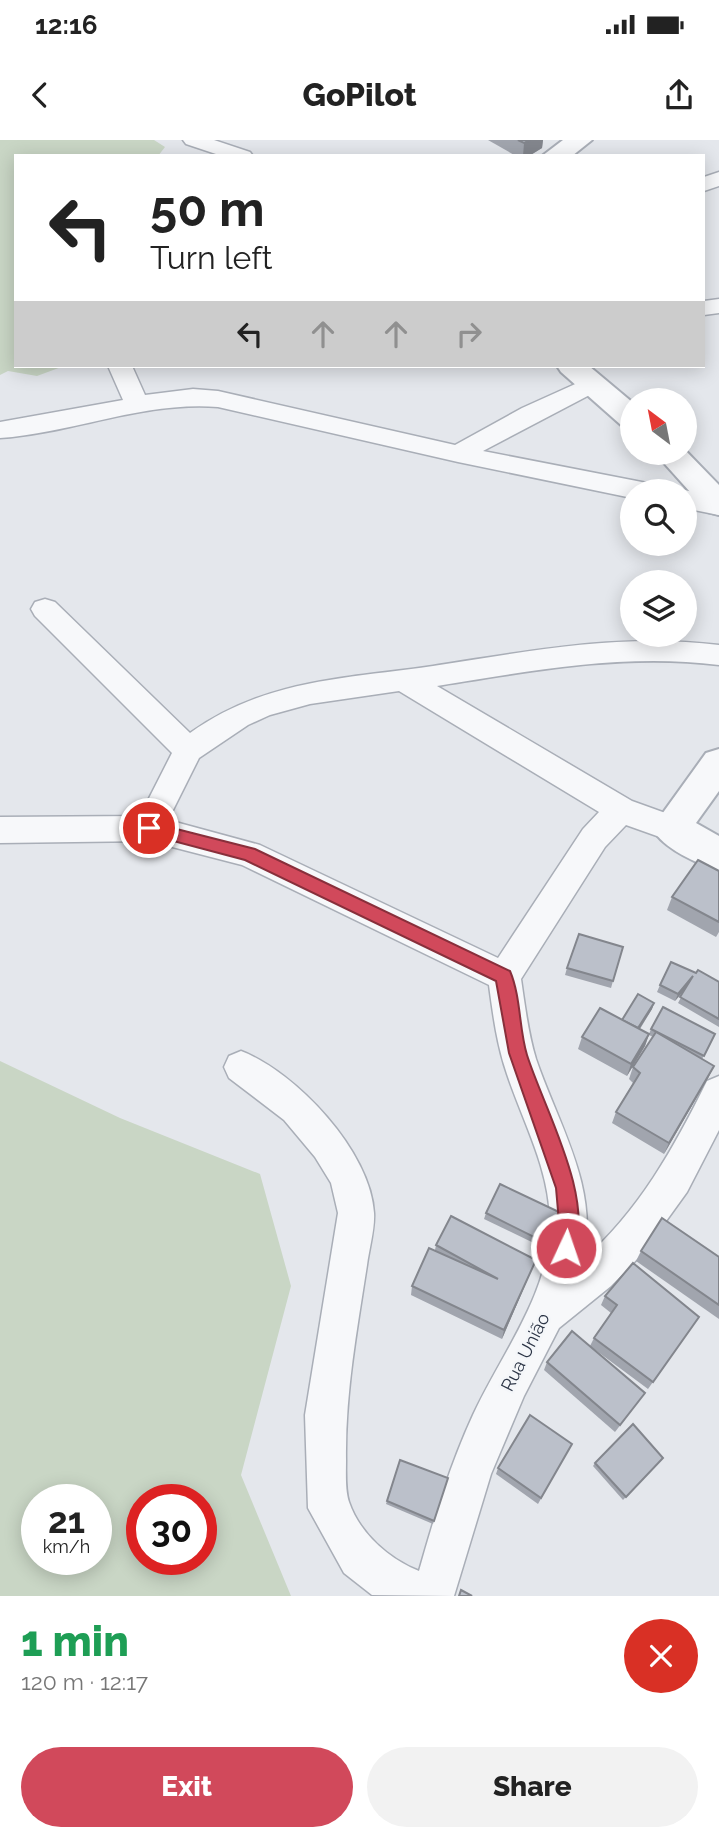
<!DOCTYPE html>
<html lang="en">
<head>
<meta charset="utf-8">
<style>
	:root { --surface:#fff; --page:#f2f2f2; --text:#222; --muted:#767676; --accent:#d1495b }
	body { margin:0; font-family:Raleway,sans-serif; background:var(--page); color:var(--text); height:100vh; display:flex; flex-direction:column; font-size:26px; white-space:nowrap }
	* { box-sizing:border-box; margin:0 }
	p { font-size:23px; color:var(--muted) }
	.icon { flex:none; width:38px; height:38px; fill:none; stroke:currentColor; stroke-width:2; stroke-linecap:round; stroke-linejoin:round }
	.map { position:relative; height:1456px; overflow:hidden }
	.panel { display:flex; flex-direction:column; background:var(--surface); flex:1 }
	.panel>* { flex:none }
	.hud { position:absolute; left:14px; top:14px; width:691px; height:214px; border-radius:0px; box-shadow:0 4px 18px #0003; background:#fff; color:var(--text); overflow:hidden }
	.needle { width:46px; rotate:328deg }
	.tools { position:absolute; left:620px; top:248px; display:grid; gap:14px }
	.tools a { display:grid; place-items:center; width:77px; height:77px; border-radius:50%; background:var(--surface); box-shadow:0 4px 18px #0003; font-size:35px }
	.speed { position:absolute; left:21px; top:1344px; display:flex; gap:14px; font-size:35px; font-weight:700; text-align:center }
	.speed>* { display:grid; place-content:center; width:91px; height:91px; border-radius:50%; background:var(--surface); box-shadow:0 4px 18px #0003; line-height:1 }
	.speed small { font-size:18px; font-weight:400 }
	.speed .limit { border:10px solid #d22; background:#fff; color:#111 }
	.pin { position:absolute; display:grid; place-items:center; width:60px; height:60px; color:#fff; margin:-30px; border:4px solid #fff; border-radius:50%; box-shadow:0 2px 7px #0007 }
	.me { position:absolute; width:77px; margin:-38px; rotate:3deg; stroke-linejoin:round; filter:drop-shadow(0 0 5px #0008) }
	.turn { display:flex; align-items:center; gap:24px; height:147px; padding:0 21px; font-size:32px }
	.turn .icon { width:91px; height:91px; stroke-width:2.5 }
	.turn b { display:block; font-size:49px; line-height:60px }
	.lanes { display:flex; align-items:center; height:66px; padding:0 21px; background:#0003; justify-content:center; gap:35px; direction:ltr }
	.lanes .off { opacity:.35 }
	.round { display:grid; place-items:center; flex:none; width:74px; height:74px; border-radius:37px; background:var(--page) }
	.head { display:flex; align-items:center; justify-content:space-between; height:119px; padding:0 21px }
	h1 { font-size:42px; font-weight:800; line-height:52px; color:#1e9e55 }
	.button { display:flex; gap:14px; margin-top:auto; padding:14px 21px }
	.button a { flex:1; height:80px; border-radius:42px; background:var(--accent); color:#fff; font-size:28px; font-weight:800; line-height:80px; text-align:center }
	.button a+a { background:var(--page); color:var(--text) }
	.status { display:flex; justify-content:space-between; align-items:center; height:49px; padding:0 35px; background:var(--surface); direction:ltr }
	.status svg { height:19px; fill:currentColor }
	header { display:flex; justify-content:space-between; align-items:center; height:91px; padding:0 21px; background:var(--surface); font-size:32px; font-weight:800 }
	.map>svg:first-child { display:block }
</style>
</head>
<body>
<div class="status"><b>12:16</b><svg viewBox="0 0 49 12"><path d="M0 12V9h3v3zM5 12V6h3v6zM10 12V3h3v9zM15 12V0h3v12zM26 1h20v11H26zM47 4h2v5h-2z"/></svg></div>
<header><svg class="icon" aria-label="back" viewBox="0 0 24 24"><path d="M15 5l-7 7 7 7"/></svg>GoPilot<svg class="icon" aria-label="share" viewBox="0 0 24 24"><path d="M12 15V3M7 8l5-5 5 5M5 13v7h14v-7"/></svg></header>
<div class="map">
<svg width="719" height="1456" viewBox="0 0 719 1456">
	<rect width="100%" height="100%" fill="#e4e7ec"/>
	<g fill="#c9d6c5" fill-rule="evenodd">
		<polygon points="0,0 154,0 165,7 158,16 16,16 16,226 64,226 37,236 8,231 0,235"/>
		<path d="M0 921 120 978 260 1034 291 1146 241 1335 291 1456H0ZM37 1360H96V1419H37ZM142 1360H201V1419H142Z"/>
	</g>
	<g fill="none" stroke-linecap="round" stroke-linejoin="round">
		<defs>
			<g id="minor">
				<polygon points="183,0 214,0 250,12 253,16 222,16 186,4"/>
				<polygon points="719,32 719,46 704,51 704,37"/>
				<polygon points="719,159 719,173 704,175 704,161"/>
				<path d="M108 226H132L145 255 193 249 218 251 455 305 522 268 593 236 601 239 605 244 601 249 483 311 647 343 656 346 660 352H632V358L458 322 218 267C144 261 73 293 0 298V282L123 260Z"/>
				<polygon points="684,350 719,357 719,375 684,368 684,352 679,352"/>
				<path d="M45 459 55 462 190 593C266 539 344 539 433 526 529 511 622 493 719 505V525C623 513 531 531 437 546L632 661 682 679 686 688 682 697 671 701 626 685 605 707 521 839C525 866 528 893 536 919 558 984 600 1049 583 1120 639 1071 674 1008 707 941L719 936V990L687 1052 643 1113 611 1146 559 1188 524 1256 491 1334 454 1456 372 1455 344 1433 308 1368 305 1275 338 1073 331 1043 315 1017 284 980 229 938 224 927 229 916 241 911C296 932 371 1012 374 1073 375 1089 369 1109 367 1125 357 1190 345 1254 346 1320 346 1333 345 1350 349 1362 360 1394 389 1419 419 1431 434 1378 450 1325 473 1275 501 1214 552 1151 550 1080 549 1028 523 982 507 934 497 905 493 875 489 845L242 725 149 701 0 703V677L140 676 172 613 35 476 31 469 35 462ZM399 551 599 672 583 689 498 818 260 705 168 680 199 618 248 585 270 575 310 564Z"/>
			</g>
			<g id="tertiary">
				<polygon points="563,0 592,0 572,16 542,16"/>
				<polygon points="557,226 589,226 632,262 632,288 621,285 561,232"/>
				<polygon points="684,309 719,345 719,375 708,372 655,313 684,313"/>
				<path d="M719 609V651L696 683 719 696V731C697 723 663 709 652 688L706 613Z"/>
			</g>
		</defs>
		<use href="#minor" stroke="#a9aeb7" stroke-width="3"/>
		<use href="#tertiary" stroke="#a9aeb7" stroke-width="4"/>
		<use href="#minor" fill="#f7f8fa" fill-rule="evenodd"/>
		<use href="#tertiary" fill="#f7f8fa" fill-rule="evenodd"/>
	</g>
	<g fill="#a1a5ae">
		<polygon points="488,0 543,0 542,8 529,16 516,16"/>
		<polygon points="719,731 719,792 716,797 667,770 672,757"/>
		<polygon points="567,828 613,841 611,848 565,835"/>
		<polygon points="696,833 719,842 719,887 678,863 686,848 675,861 657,852 660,845"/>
		<polygon points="654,863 652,869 640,889 649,894 651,889 715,894 702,919 714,926 708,938 664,1014 612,983 616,972 633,943 629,939 633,927 653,897 649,895 645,906 627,936 578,909 582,897 622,880"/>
		<polygon points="486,1073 557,1078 542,1107 484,1079"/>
		<polygon points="436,1105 532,1129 502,1199 411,1155 412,1146 435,1110"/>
		<polygon points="641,1111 719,1117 719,1179 636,1121"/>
		<polygon points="605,1156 699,1177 648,1249 590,1206 594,1198 611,1173 601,1165"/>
		<polygon points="547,1222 645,1253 615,1292 544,1230"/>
		<polygon points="572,1304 538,1364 496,1334 498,1328"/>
		<polygon points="663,1318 623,1360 593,1326 595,1323"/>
		<polygon points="448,1338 433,1384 386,1364 387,1361"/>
	</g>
	<g fill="#83868d">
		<polygon points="530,0 543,0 542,8 529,16 523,16 524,3"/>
		<polygon points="693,836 690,843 675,861 678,854"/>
		<polygon points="654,863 652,869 635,896 637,890"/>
		<polygon points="649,894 645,906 627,936 631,924"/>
		<polygon points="714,926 708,938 664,1014 669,1003"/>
		<polygon points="536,1120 532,1129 502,1199 504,1190"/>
	</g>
	<g fill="#bbc0ca" stroke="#83868d" stroke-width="2">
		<polygon points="518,0 530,0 524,3"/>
		<polygon points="698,720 719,731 719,782 672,757"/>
		<polygon points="579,794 623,807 613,841 567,828"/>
		<polygon points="671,822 696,833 698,830 719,842 719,879 680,857 693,836 678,854 660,845"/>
		<polygon points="638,854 654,863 638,888 622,880"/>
		<polygon points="663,867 715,894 704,916 651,889"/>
		<polygon points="600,868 649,894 631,924 582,897"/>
		<polygon points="656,892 714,926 669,1003 616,972 640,933 633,927"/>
		<polygon points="500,1044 559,1072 544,1102 486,1073"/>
		<polygon points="451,1076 536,1120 504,1190 412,1146 429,1108 498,1139 436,1105"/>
		<polygon points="662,1078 719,1117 719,1165 641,1111"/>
		<polygon points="633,1123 699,1177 653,1242 594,1198 617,1165 605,1156"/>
		<polygon points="572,1191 645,1253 620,1285 547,1222"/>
		<polygon points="530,1275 572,1304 541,1358 498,1328"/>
		<polygon points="633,1284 663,1318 626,1357 595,1323"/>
		<polygon points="400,1320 448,1338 434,1381 387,1361"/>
		<polygon points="461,1450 472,1456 459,1456"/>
	</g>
	<path fill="#d1495b" stroke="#882f3b" stroke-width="2" d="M149 682 255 709 510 831C521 857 519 889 527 915 544 969 596 1059 573 1115L566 1117 559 1115 557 1108 559 1082 556 1048 509 913 496 841 245 720 143 693 141 688Z"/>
	<g text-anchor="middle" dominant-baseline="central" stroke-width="5" stroke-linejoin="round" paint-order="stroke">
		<g font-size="18" fill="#2b3445" stroke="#f4f6f9">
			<text transform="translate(525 1212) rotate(-63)">Rua União</text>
		</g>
	</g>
</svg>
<div class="tools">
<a><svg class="needle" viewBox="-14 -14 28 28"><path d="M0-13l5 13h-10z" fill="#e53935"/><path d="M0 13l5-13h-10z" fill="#767676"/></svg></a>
<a><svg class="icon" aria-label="search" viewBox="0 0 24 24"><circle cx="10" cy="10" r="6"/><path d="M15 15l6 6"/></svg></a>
<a><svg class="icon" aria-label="layers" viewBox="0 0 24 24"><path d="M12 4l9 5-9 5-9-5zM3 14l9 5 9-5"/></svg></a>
</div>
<div class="speed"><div>21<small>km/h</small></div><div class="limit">30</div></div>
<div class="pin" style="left:149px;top:688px;background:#d93025"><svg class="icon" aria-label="arrive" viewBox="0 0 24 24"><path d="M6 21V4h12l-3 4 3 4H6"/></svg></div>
<svg class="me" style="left:566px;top:1108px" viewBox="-20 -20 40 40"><circle r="17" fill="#d1495b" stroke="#fff" stroke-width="3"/><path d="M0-11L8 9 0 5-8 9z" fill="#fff"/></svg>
<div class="hud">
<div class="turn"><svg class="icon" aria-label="left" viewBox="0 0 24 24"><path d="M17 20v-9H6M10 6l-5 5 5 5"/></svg><div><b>50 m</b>Turn left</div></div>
<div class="lanes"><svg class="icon" aria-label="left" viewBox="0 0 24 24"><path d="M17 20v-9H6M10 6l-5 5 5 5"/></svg><svg class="icon off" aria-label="ahead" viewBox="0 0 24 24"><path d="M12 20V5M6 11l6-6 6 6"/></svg><svg class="icon off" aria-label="ahead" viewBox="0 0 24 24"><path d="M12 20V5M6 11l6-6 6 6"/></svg><svg class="icon off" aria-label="right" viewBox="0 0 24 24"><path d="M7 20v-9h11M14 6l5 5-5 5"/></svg></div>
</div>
</div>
<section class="panel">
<div class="head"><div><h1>1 min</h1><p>120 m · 12:17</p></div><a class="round" style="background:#d93025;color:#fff"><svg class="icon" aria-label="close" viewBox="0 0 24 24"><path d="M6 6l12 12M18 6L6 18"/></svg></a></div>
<div class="button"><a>Exit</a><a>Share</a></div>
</section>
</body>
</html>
